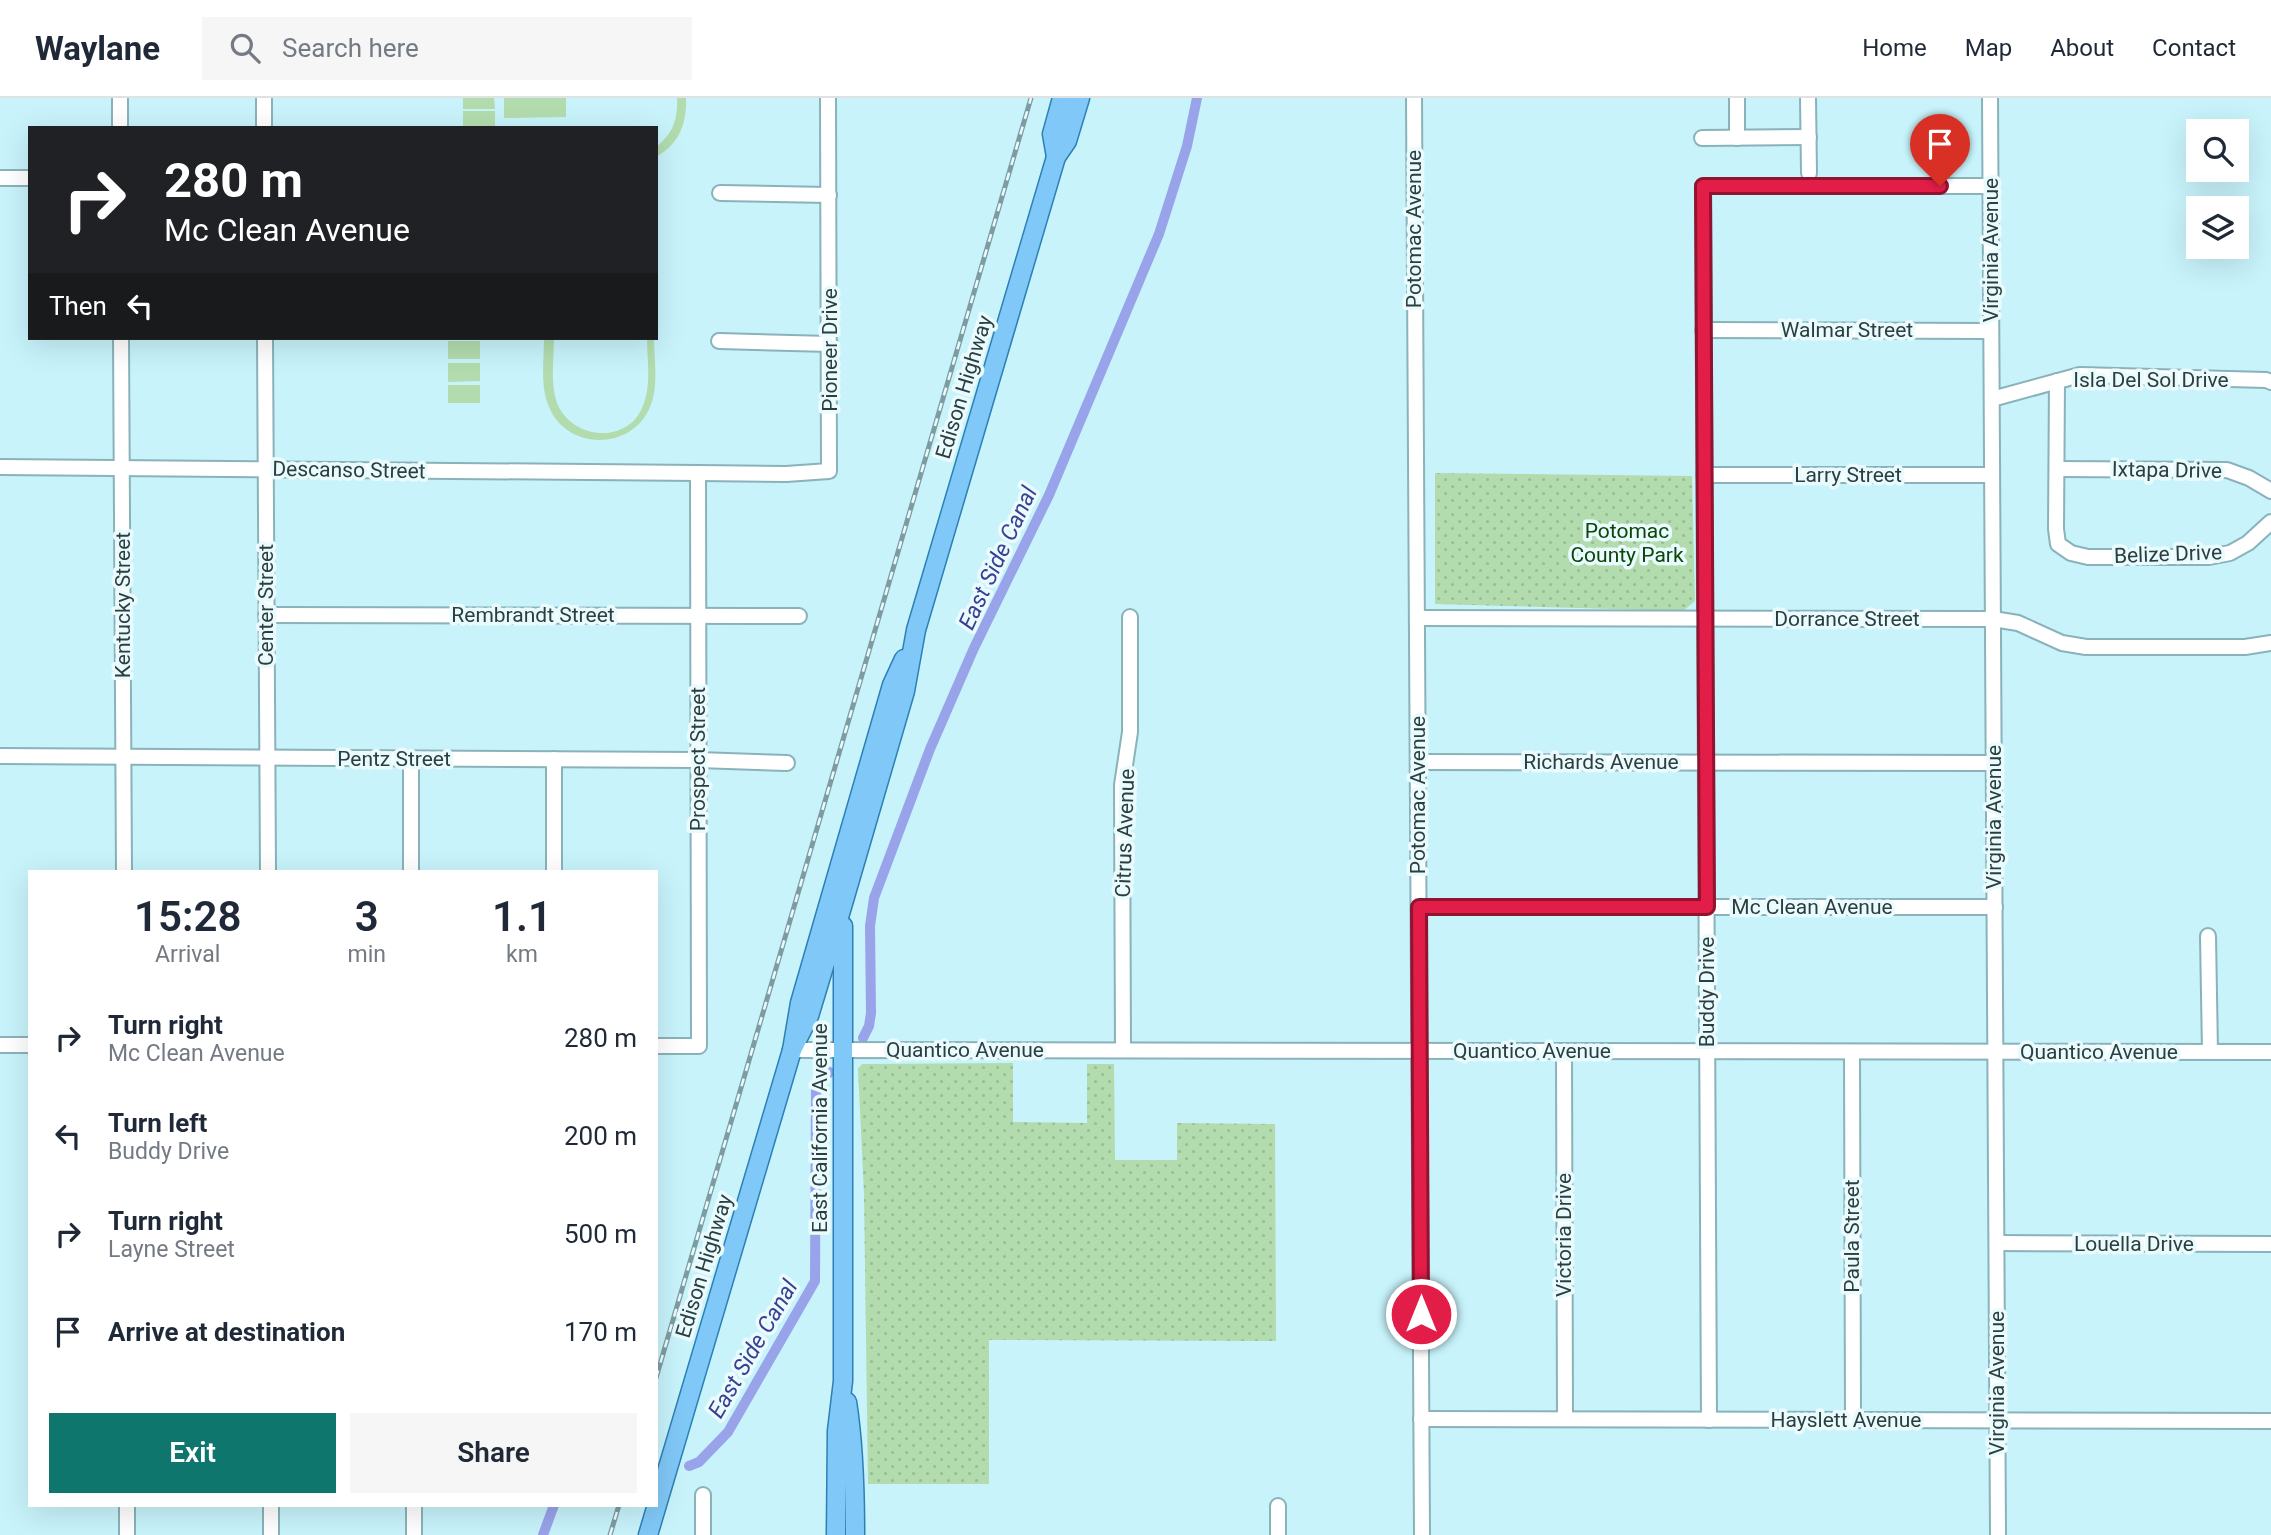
<!DOCTYPE html>
<html lang="en">
<head>
<meta charset="utf-8">
<style>
	:root { --surface:#fff; --page:#f6f6f7; --text:#1f2937; --muted:#747a83; --line:#e0e1e3; --accent:#0f766e }
	body { margin:0; font-family:Roboto,sans-serif; background:var(--page); color:var(--text); height:100vh; display:flex; flex-direction:column; font-size:26px; white-space:nowrap }
	* { box-sizing:border-box; margin:0 }
	p { font-size:23px; color:var(--muted) }
	.icon { flex:none; width:38px; height:38px; fill:none; stroke:currentColor; stroke-width:2; stroke-linecap:round; stroke-linejoin:round }
	.map { position:relative; flex:1; overflow:hidden }
	.drawer { position:absolute; left:28px; top:772px; width:630px; height:637px; display:flex; flex-direction:column; background:var(--surface); border-radius:0px; box-shadow:0 7px 28px #0002 }
	.drawer>* { flex:none }
	.guide { position:absolute; left:28px; top:28px; width:630px; height:214px; border-radius:0px; box-shadow:0 7px 28px #0002; background:#202124; color:#fff; overflow:hidden }
	.tools { position:absolute; left:2186px; top:21px; display:grid; gap:14px }
	.tools a { display:grid; place-items:center; width:63px; height:63px; border-radius:0px; background:var(--surface); box-shadow:0 7px 28px #0002; font-size:35px }
	.pin { position:absolute; display:grid; place-items:center; width:60px; height:60px; color:#fff; margin:-72px -30px; border-radius:50% 50% 50% 0; rotate:-45deg; box-shadow:0 0 7px #0007 }
	.pin .icon { rotate:45deg }
	.me { position:absolute; width:77px; margin:-38px; rotate:0deg; stroke-linejoin:round; filter:drop-shadow(0 0 5px #0008) }
	.turn { display:flex; align-items:center; gap:24px; height:147px; padding:0 21px; font-size:32px }
	.turn .icon { width:91px; height:91px; stroke-width:2.5 }
	.turn b { display:block; font-size:49px; line-height:60px }
	.then { display:flex; align-items:center; height:66px; padding:0 21px; background:#0003; gap:14px; font-size:26px }
	.eta { display:flex; justify-content:space-evenly; align-items:center; height:119px; text-align:center }
	.eta b { font-size:42px; font-weight:600; line-height:49px }
	.primary-button { display:flex; gap:14px; margin-top:auto; padding:14px 21px }
	.primary-button a { flex:1; height:80px; border-radius:0px; background:var(--accent); color:#fff; font-size:28px; font-weight:600; line-height:80px; text-align:center }
	.primary-button a+a { background:var(--page); color:var(--text) }
	ul { padding:0; list-style:none }
	li { display:flex; align-items:center; gap:21px; height:98px; padding:0 21px }
	li div { flex:1 }
	li b { display:block; font-size:26px }
	li em { font-style:normal }
	header { display:flex; align-items:center; gap:42px; box-sizing:border-box; height:98px; padding:0 35px; background:var(--surface); border-bottom:2px solid var(--line) }
	header strong { font-size:33px }
	nav { display:flex; gap:38px; margin-inline-start:auto; font-size:24px }
	.search { width:490px; height:63px; background:var(--page); display:flex; align-items:center; gap:18px; box-sizing:border-box; padding:0 24px; border-radius:0px; color:var(--muted); font-size:26px }
	.map>svg:first-child { display:block }
</style>
</head>
<body>
<header>
<strong>Waylane</strong>
<div class="search"><svg class="icon" aria-label="search" viewBox="0 0 24 24"><circle cx="10" cy="10" r="6"/><path d="M15 15l6 6"/></svg>Search here</div>
<nav><a>Home</a><a>Map</a><a>About</a><a>Contact</a></nav>
</header>
<div class="map">
<svg width="2271" height="1437" viewBox="0 0 2271 1437">
	<defs>
		<pattern id="grass-dots" width="8" height="8" patternUnits="userSpaceOnUse" patternTransform="scale(1.75)"><rect width="8" height="8" fill="#b2dcae"/><path d="M2 2h.1M6 6h.1" fill="none" stroke="#99be97" stroke-width="1.8" stroke-linecap="round"/></pattern>
	</defs>
	<rect width="100%" height="100%" fill="#c8f3fb"/>
	<g fill="url(#grass-dots)">
		<polygon points="1435,375 1692,378 1695,503 1683,513 1435,506"/>
		<polygon points="1013,965 1013,1024 1087,1025 1087,966 1114,966 1115,1062 1177,1062 1177,1025 1275,1026 1276,1243 989,1242 989,1386 868,1386 864,1096 858,971 862,966"/>
	</g>
	<g fill="#b2dcae">
		<polygon points="463,0 494,0 495,11 463,11"/>
		<polygon points="504,0 566,0 566,19 504,20"/>
		<path d="M677 0H686C687 26 679 46 656 59V49C673 36 678 21 677 0Z"/>
		<rect x="463" y="13" width="32" height="17"/>
		<path d="M544 240H554C554 260 550 285 557 305 571 341 626 347 642 310 652 289 647 262 647 240H654C654 262 659 289 650 309 632 353 567 353 549 309 540 288 544 262 544 240Z"/>
		<rect x="448" y="243" width="32" height="18"/>
		<polygon points="448,265 480,265 480,283 448,284"/>
		<rect x="448" y="287" width="32" height="18"/>
	</g>
	<g fill="none" stroke-linecap="round" stroke-linejoin="round">
		<g stroke="#98a3ea" stroke-width="10">
			<polyline points="863,940 869,928 871,915 870,828 874,800 930,651 974,550 1049,397 1159,136 1187,48 1197,0"/>
			<polyline points="689,1368 699,1364 728,1334 815,1183 816,992 821,982 830,974"/>
			<polyline points="543,1437 554,1407"/>
		</g>
		<defs>
			<g id="minor">
				<polyline points="264,0 264,30"/>
				<polyline points="1414,0 1422,1437"/>
				<polyline points="1737,0 1737,40"/>
				<polyline points="1808,0 1809,75"/>
				<polyline points="1990,0 1998,1437"/>
				<polyline points="120,30 120,0"/>
				<polyline points="1702,40 1809,39"/>
				<polyline points="0,80 30,80"/>
				<polyline points="720,95 829,97"/>
				<polyline points="1703,232 1991,233"/>
				<polyline points="121,240 124,774"/>
				<polyline points="265,240 268,774"/>
				<polyline points="719,243 830,246"/>
				<polyline points="2057,283 2056,431 2058,446 2071,455 2088,459 2209,459 2230,455 2248,445 2271,424"/>
				<polyline points="1992,301 2080,277 2266,282 2271,284"/>
				<polyline points="0,369 698,375 786,376 829,373 828,0"/>
				<polyline points="2057,371 2227,372 2249,380 2271,393"/>
				<polyline points="1704,377 1992,377"/>
				<polyline points="266,517 799,518"/>
				<polyline points="1417,520 1993,521 2018,525 2062,545 2086,549 2245,549 2271,545"/>
				<polyline points="0,658 698,662 787,665"/>
				<polyline points="411,661 411,774"/>
				<polyline points="554,661 554,774"/>
				<polyline points="1418,664 1994,665"/>
				<polyline points="1419,809 1995,809"/>
				<polyline points="2208,838 2210,954"/>
				<polyline points="0,947 30,947"/>
				<polyline points="656,948 699,948 698,375"/>
				<polyline points="792,952 2271,954"/>
				<polyline points="1123,952 1122,687 1130,634 1130,519"/>
				<polyline points="1564,953 1565,1321"/>
				<polyline points="1852,954 1853,1322"/>
				<polyline points="1997,1145 2271,1146"/>
				<polyline points="1421,1321 2271,1323"/>
				<polyline points="1709,1322 1703,88 1991,88"/>
				<polyline points="703,1397 703,1437"/>
				<polyline points="127,1407 127,1437"/>
				<polyline points="271,1407 271,1437"/>
				<polyline points="414,1407 414,1437"/>
				<polyline points="1278,1408 1278,1437"/>
			</g>
			<g id="major">
				<polyline points="1056,59 1052,36 1062,0"/>
				<polyline points="792,952 809,918 842,809 905,593 916,532 1056,59 1067,43 1080,0"/>
				<path d="M847 1304C854 1348 855 1392 855 1437"/>
				<polyline points="648,1437 792,952 800,905 892,587 904,561"/>
				<polyline points="836,1437 837,1333 843,1283 843,828"/>
			</g>
		</defs>
		<use href="#minor" stroke="#89b2ba" stroke-width="18"/>
		<use href="#major" stroke="#2c80b4" stroke-width="21"/>
		<use href="#minor" stroke="#fff" stroke-width="14"/>
		<use href="#major" stroke="#80c8f7" stroke-width="18"/>
		<defs>
			<g id="rail">
				<polyline points="656,1280 1031,0"/>
				<polyline points="610,1437 619,1407"/>
			</g>
		</defs>
		<use href="#rail" stroke="#7d9ca2" stroke-width="5"/>
		<use href="#rail" stroke="#eafbfe" stroke-width="2.5" stroke-dasharray="8" stroke-linecap="butt"/>
	</g>
	<g fill="none" stroke-linecap="round" stroke-linejoin="round">
		<defs>
			<polyline id="route" points="1421,1216 1419,809 1707,809 1703,88 1940,88"/>
		</defs>
		<use href="#route" stroke="#92132f" stroke-width="18"/>
		<use href="#route" stroke="#e11d48" stroke-width="12"/>
	</g>
	<g text-anchor="middle" dominant-baseline="central" stroke-width="7" stroke-linejoin="round" paint-order="stroke">
		<g font-size="21" fill="#2d3e41" stroke="#eafbfe">
			<text transform="translate(1414 131) rotate(-90)">Potomac Avenue</text>
			<text transform="translate(1991 152) rotate(-90)">Virginia Avenue</text>
			<text x="1847" y="232">Walmar Street</text>
			<text transform="translate(830 252) rotate(-90)">Pioneer Drive</text>
			<text x="2151" y="282">Isla Del Sol Drive</text>
			<text transform="translate(964 289) rotate(-73)">Edison Highway</text>
			<text transform="translate(349 372) rotate(1)">Descanso Street</text>
			<text transform="translate(2167 372) rotate(1)">Ixtapa Drive</text>
			<text x="1848" y="377">Larry Street</text>
			<text transform="translate(2168 456) rotate(-2)">Belize Drive</text>
			<text transform="translate(123 507) rotate(-90)">Kentucky Street</text>
			<text transform="translate(266 507) rotate(-90)">Center Street</text>
			<text x="533" y="517">Rembrandt Street</text>
			<text x="1847" y="521">Dorrance Street</text>
			<text x="394" y="661">Pentz Street</text>
			<text transform="translate(698 661) rotate(-90)">Prospect Street</text>
			<text x="1601" y="664">Richards Avenue</text>
			<text transform="translate(1418 697) rotate(-90)">Potomac Avenue</text>
			<text transform="translate(1994 719) rotate(-90)">Virginia Avenue</text>
			<text transform="translate(1125 735) rotate(-88)">Citrus Avenue</text>
			<text x="1812" y="809">Mc Clean Avenue</text>
			<text transform="translate(1707 894) rotate(-90)">Buddy Drive</text>
			<text x="965" y="952">Quantico Avenue</text>
			<text x="1532" y="953">Quantico Avenue</text>
			<text x="2099" y="954">Quantico Avenue</text>
			<text transform="translate(820 1030) rotate(-90)">East California Avenue</text>
			<text transform="translate(1564 1137) rotate(-90)">Victoria Drive</text>
			<text transform="translate(1852 1138) rotate(-90)">Paula Street</text>
			<text x="2134" y="1146">Louella Drive</text>
			<text transform="translate(704 1168) rotate(-73)">Edison Highway</text>
			<text transform="translate(1997 1285) rotate(-90)">Virginia Avenue</text>
			<text x="1846" y="1322">Hayslett Avenue</text>
		</g>
		<g font-size="21" fill="#0c470a" stroke="#eafbfe">
			<text x="1627" y="433">Potomac<tspan x="1627" dy="24">County Park</tspan></text>
		</g>
		<g font-size="23" font-style="italic" fill="#3b3f92" stroke="#eafbfe">
			<text transform="translate(998 460) rotate(-65)">East Side Canal</text>
			<text transform="translate(753 1251) rotate(-60)">East Side Canal</text>
		</g>
	</g>
</svg>
<div class="tools">
<a><svg class="icon" aria-label="search" viewBox="0 0 24 24"><circle cx="10" cy="10" r="6"/><path d="M15 15l6 6"/></svg></a>
<a><svg class="icon" aria-label="layers" viewBox="0 0 24 24"><path d="M12 4l9 5-9 5-9-5zM3 14l9 5 9-5"/></svg></a>
</div>
<div class="pin" style="left:1940px;top:88px;background:#d93025"><svg class="icon" aria-label="arrive" viewBox="0 0 24 24"><path d="M6 21V4h12l-3 4 3 4H6"/></svg></div>
<svg class="me" style="left:1421px;top:1216px" viewBox="-20 -20 40 40"><circle r="17" fill="#e11d48" stroke="#fff" stroke-width="3"/><path d="M0-11L8 9 0 5-8 9z" fill="#fff"/></svg>
<div class="guide">
<div class="turn"><svg class="icon" aria-label="right" viewBox="0 0 24 24"><path d="M7 20v-9h11M14 6l5 5-5 5"/></svg><div><b>280 m</b>Mc Clean Avenue</div></div>
<div class="then">Then<svg class="icon" aria-label="left" viewBox="0 0 24 24"><path d="M17 20v-9H6M10 6l-5 5 5 5"/></svg></div>
</div>
<section class="drawer">
<div class="eta">
<div><b>15:28</b><p>Arrival</p></div>
<div><b>3</b><p>min</p></div>
<div><b>1.1</b><p>km</p></div>
</div>
<ul>
<li><svg class="icon" aria-label="right" viewBox="0 0 24 24"><path d="M7 20v-9h11M14 6l5 5-5 5"/></svg><div><b>Turn right</b><p>Mc Clean Avenue</p></div><em>280 m</em></li>
<li><svg class="icon" aria-label="left" viewBox="0 0 24 24"><path d="M17 20v-9H6M10 6l-5 5 5 5"/></svg><div><b>Turn left</b><p>Buddy Drive</p></div><em>200 m</em></li>
<li><svg class="icon" aria-label="right" viewBox="0 0 24 24"><path d="M7 20v-9h11M14 6l5 5-5 5"/></svg><div><b>Turn right</b><p>Layne Street</p></div><em>500 m</em></li>
<li><svg class="icon" aria-label="arrive" viewBox="0 0 24 24"><path d="M6 21V4h12l-3 4 3 4H6"/></svg><div><b>Arrive at destination</b></div><em>170 m</em></li>
</ul>
<div class="primary-button"><a>Exit</a><a>Share</a></div>
</section>
</div>
</body>
</html>
